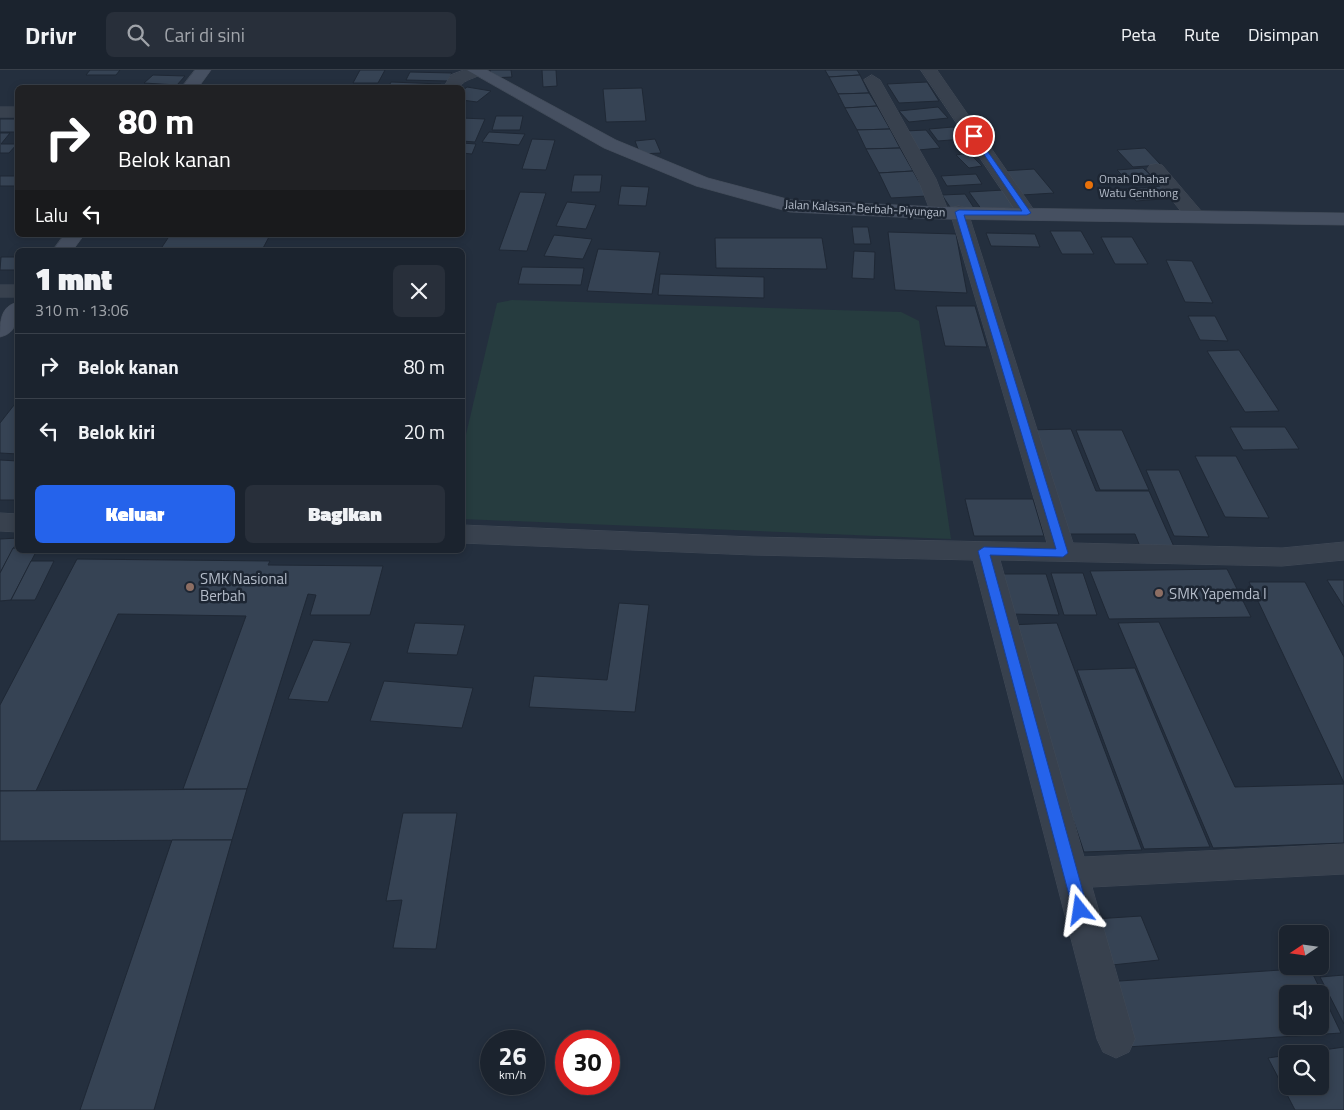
<!DOCTYPE html>
<html lang="id">
<head>
<meta charset="utf-8">
<style>
	:root { --surface:#1b232e; --page:#282f3a; --text:#f1f3f6; --muted:#a0a4aa; --line:#39404a; --accent:#2563eb }
	body { margin:0; font-family:"Titillium Web",sans-serif; background:var(--page); color:var(--text); height:100vh; display:flex; flex-direction:column; font-size:19px; white-space:nowrap }
	* { box-sizing:border-box; margin:0 }
	p { font-size:16px; color:var(--muted) }
	.icon { flex:none; width:28px; height:28px; fill:none; stroke:currentColor; stroke-width:2; stroke-linecap:round; stroke-linejoin:round }
	.map { position:relative; flex:1; overflow:hidden }
	.panel { position:absolute; left:15px; top:178px; width:450px; height:305px; display:flex; flex-direction:column; background:var(--surface); border-radius:8px; box-shadow:0 2px 8px #0003,0 0 0 1px var(--line) }
	.panel>* { flex:none }
	.top-card { position:absolute; left:15px; top:15px; width:450px; height:152px; border-radius:8px; box-shadow:0 2px 8px #0003,0 0 0 1px var(--line); background:#202124; color:#fff; overflow:hidden }
	.needle { width:32px; rotate:257deg }
	.tools { position:absolute; left:1279px; top:855px; display:grid; gap:10px }
	.tools a { display:grid; place-items:center; width:50px; height:50px; border-radius:8px; background:var(--surface); box-shadow:0 2px 8px #0003,0 0 0 1px var(--line); font-size:25px }
	.speed { position:absolute; left:480px; top:960px; display:flex; gap:10px; font-size:25px; font-weight:700; text-align:center }
	.speed>* { display:grid; place-content:center; width:65px; height:65px; border-radius:50%; background:var(--surface); box-shadow:0 2px 8px #0003,0 0 0 1px var(--line); line-height:1 }
	.speed small { font-size:12px; font-weight:400 }
	.speed .limit { border:8px solid #d22; background:#fff; color:#111 }
	.pin { position:absolute; display:grid; place-items:center; width:42px; height:42px; color:#fff; margin:-21px; border:2px solid #fff; border-radius:50%; box-shadow:0 1px 5px #0007 }
	.me { position:absolute; width:55px; margin:-28px; rotate:345deg; stroke-linejoin:round; filter:drop-shadow(0 0 4px #0008) }
	.turn { display:flex; align-items:center; gap:18px; height:105px; padding:0 20px; font-size:22px }
	.turn .icon { width:65px; height:65px; stroke-width:2.5 }
	.turn b { display:block; font-size:35px; line-height:42px }
	.then { display:flex; align-items:center; height:48px; padding:0 20px; background:#0003; gap:10px; font-size:19px }
	.round { display:grid; place-items:center; flex:none; width:52px; height:52px; border-radius:8px; background:var(--page) }
	.headline { display:flex; align-items:center; justify-content:space-between; height:85px; padding:0 20px }
	h1 { font-size:30px; font-weight:800; line-height:38px }
	.primary-button { display:flex; gap:10px; margin-top:auto; padding:10px 20px }
	.primary-button a { flex:1; height:58px; border-radius:8px; background:var(--accent); color:#fff; font-size:20px; font-weight:800; line-height:58px; text-align:center }
	.primary-button a+a { background:var(--page); color:var(--text) }
	ul { padding:0; list-style:none }
	li { display:flex; align-items:center; gap:15px; height:65px; padding:0 20px; border-top:1px solid var(--line) }
	li div { flex:1 }
	li b { display:block; font-size:19px }
	li em { font-style:normal }
	header { display:flex; align-items:center; gap:30px; box-sizing:border-box; height:70px; padding:0 25px; background:var(--surface); border-bottom:1px solid var(--line) }
	header strong { font-size:24px }
	nav { display:flex; gap:28px; margin-inline-start:auto; font-size:18px }
	.search { width:350px; height:45px; background:var(--page); display:flex; align-items:center; gap:12px; box-sizing:border-box; padding:0 18px; border-radius:8px; color:var(--muted); font-size:19px }
	.map>svg:first-child { display:block }
</style>
</head>
<body>
<header>
<strong>Drivr</strong>
<div class="search"><svg class="icon" aria-label="search" viewBox="0 0 24 24"><circle cx="10" cy="10" r="6"/><path d="M15 15l6 6"/></svg>Cari di sini</div>
<nav><a>Peta</a><a>Rute</a><a>Disimpan</a></nav>
</header>
<div class="map">
<svg width="1344" height="1040" viewBox="0 0 1344 1040">
	<rect width="100%" height="100%" fill="#242f3e"/>
	<polygon fill="#263c3f" points="512,230 901,242 919,251 951,469 463,449 463,377 497,233"/>
	<g fill="#364354" stroke="#1f2835" fill-rule="evenodd">
		<polygon points="90,0 120,0 116,5 86,5"/>
		<polygon points="360,0 385,0 378,13 353,13"/>
		<polygon points="490,0 511,0 512,7 491,8"/>
		<polygon points="542,0 556,0 557,16 543,17"/>
		<polygon points="825,0 857,0 860,5 829,7"/>
		<polygon points="410,2 452,3 448,11 406,10"/>
		<polygon points="153,5 185,6 177,15 144,13"/>
		<polygon points="860,5 869,23 838,24 829,7"/>
		<polygon points="391,12 441,14 439,18 388,18"/>
		<polygon points="927,12 939,31 899,33 887,14"/>
		<polygon points="467,17 491,21 477,32 462,30 462,21"/>
		<polygon points="642,18 646,51 606,52 603,19"/>
		<polygon points="869,23 877,36 845,38 838,24"/>
		<polygon points="877,36 890,59 857,60 845,38"/>
		<polygon points="938,37 948,48 909,52 899,41"/>
		<polygon points="496,46 523,46 520,60 492,60"/>
		<polygon points="462,48 485,49 475,72 462,71"/>
		<rect x="0" y="49" width="18" height="13"/>
		<polygon points="953,57 963,69 938,71 929,59"/>
		<polygon points="890,59 900,78 866,79 857,60"/>
		<polygon points="926,60 940,78 918,80 905,61"/>
		<polygon points="489,62 525,64 519,75 482,72"/>
		<polygon points="0,63 10,63 1,74 17,74 9,83 0,83"/>
		<polygon points="532,69 555,70 546,100 522,99"/>
		<polygon points="655,69 661,83 640,84 635,71"/>
		<polygon points="462,73 476,74 472,84 462,83"/>
		<polygon points="900,78 913,101 879,103 866,79"/>
		<polygon points="1145,78 1161,95 1133,97 1117,80"/>
		<polygon points="969,83 982,96 969,98 956,85"/>
		<polygon points="1143,98 1159,113 1133,116 1117,100"/>
		<polygon points="1034,99 1054,123 1022,125 1003,101"/>
		<polygon points="913,101 927,126 891,128 879,103"/>
		<polygon points="976,104 982,114 947,116 941,106"/>
		<polygon points="574,105 602,105 600,122 571,122"/>
		<rect x="0" y="106" width="18" height="10"/>
		<polygon points="621,116 649,117 646,136 618,135"/>
		<polygon points="1163,116 1175,128 1136,131 1126,119"/>
		<polygon points="1004,120 1018,138 982,140 969,122"/>
		<polygon points="520,122 546,123 527,181 499,180"/>
		<polygon points="965,124 974,138 952,140 942,125"/>
		<polygon points="567,132 596,135 586,159 556,156"/>
		<polygon points="852,157 868,157 871,174 854,174"/>
		<polygon points="1050,161 1081,161 1094,184 1062,184"/>
		<polygon points="888,162 956,164 967,223 895,220"/>
		<polygon points="986,163 1035,164 1040,177 991,176"/>
		<polygon points="170,165 270,165 262,180 160,180"/>
		<polygon points="554,165 592,169 583,189 544,186"/>
		<polygon points="1101,167 1132,167 1148,194 1115,194"/>
		<polygon points="715,168 822,168 827,199 716,198"/>
		<polygon points="598,179 660,182 652,224 587,221"/>
		<polygon points="854,181 875,182 874,209 852,208"/>
		<polygon points="1,187 18,187 18,200 0,200"/>
		<polygon points="1166,190 1192,191 1213,233 1185,232"/>
		<polygon points="522,197 584,198 581,215 518,214"/>
		<polygon points="660,204 764,207 764,228 658,225"/>
		<polygon points="936,236 975,236 987,277 945,276"/>
		<polygon points="1188,246 1215,246 1228,271 1200,270"/>
		<polygon points="1239,280 1279,341 1245,342 1207,281"/>
		<polygon points="18,330 18,384 0,383 0,353"/>
		<polygon points="1230,357 1285,357 1299,379 1243,380"/>
		<polygon points="1071,359 1096,421 1149,421 1175,479 1141,479 1135,464 1063,464 1026,360"/>
		<polygon points="1076,360 1122,360 1149,420 1100,420"/>
		<polygon points="1195,386 1236,386 1269,448 1225,447"/>
		<polygon points="0,390 18,391 18,430 0,430"/>
		<polygon points="1146,400 1179,400 1209,467 1174,466"/>
		<polygon points="965,429 1033,429 1044,466 974,466"/>
		<polygon points="18,468 18,470 0,503 0,469"/>
		<polygon points="13,478 37,480 11,530 0,531 0,503"/>
		<polygon points="77,489 270,491 268,495 383,496 370,545 310,545 316,525 308,524 247,719 183,719 246,546 118,544 36,721 0,721 0,635"/>
		<polygon points="31,491 54,491 35,530 11,530"/>
		<polygon points="1227,499 1251,547 1109,549 1090,501"/>
		<polygon points="1051,503 1083,503 1097,545 1064,545"/>
		<polygon points="999,504 1046,504 1059,545 1009,544"/>
		<polygon points="1327,510 1344,510 1344,537"/>
		<polygon points="1249,512 1305,512 1344,587 1344,713"/>
		<polygon points="619,533 649,535 635,642 529,637 534,606 607,610"/>
		<polygon points="1159,552 1235,717 1344,714 1344,773 1213,778 1118,553"/>
		<polygon points="415,553 465,555 457,585 407,583"/>
		<polygon points="1057,553 1142,780 1084,782 1008,555"/>
		<polygon points="313,570 351,573 328,632 288,629"/>
		<polygon points="1135,598 1210,777 1144,779 1077,600"/>
		<polygon points="384,611 473,618 462,658 370,651"/>
		<polygon points="247,719 232,770 0,771 0,721"/>
		<polygon points="403,743 457,743 436,879 393,878 402,830 386,831"/>
		<polygon points="172,770 232,770 154,1040 80,1040"/>
		<polygon points="1141,846 1159,890 1112,895 1095,849"/>
		<path d="M1310 898 1341 963 1127 977 1105 912ZM1288 924H1320V956H1288Z"/>
		<polygon points="1344,905 1344,954 1320,907"/>
		<polygon points="1344,977 1344,1040 1295,1040 1268,988 1288,985 1288,1016 1320,1016 1320,984 1296,984"/>
	</g>
	<g fill="none" stroke-linecap="round" stroke-linejoin="round">
		<defs>
			<g id="street">
				<path d="M464 0 484 1C477 10 465 7 459 18H443L451 5Z"/>
				<polygon points="921,0 937,0 1036,143 1034,147 1020,147"/>
				<polygon points="872,5 880,10 936,109 949,143 947,147 933,147 931,143 918,109 864,10"/>
				<rect x="0" y="37" width="18" height="10"/>
				<polygon points="1156,94 1162,95 1202,142 1204,146 1202,150 1188,150 1150,103 1147,99 1150,95"/>
				<polygon points="959,136 966,138 968,142 1073,473 1282,478 1344,472 1344,490 1282,496 1000,490 1084,787 1344,774 1344,804 1092,817 1135,969 1129,982 1116,988 1103,982 1097,969 973,490 753,485 462,473 462,455 753,467 1047,473 950,142 952,138"/>
				<rect x="0" y="215" width="18" height="12"/>
				<polygon points="0,443 18,444 18,462 0,461"/>
			</g>
			<g id="secondary">
				<polygon points="195,0 211,0 198,18 181,18"/>
				<polygon points="467,0 487,0 616,70 708,108 791,130 940,137 1344,143 1344,155 940,149 790,142 696,116 604,78"/>
				<polygon points="64,165 84,165 73,180 53,180"/>
				<path d="M18 232C18 247 18 263 0 267 0 252 0 236 18 232Z"/>
			</g>
		</defs>
		<use href="#street" stroke="#414a57" stroke-width="1"/>
		<use href="#secondary" stroke="#414a57" stroke-width="1"/>
		<use href="#street" fill="#38414e" fill-rule="evenodd"/>
		<use href="#secondary" fill="#465061" fill-rule="evenodd"/>
	</g>
	<polygon fill="#2563eb" stroke="#184099" points="971,65 976,65 1031,143 1027,145 964,145 1068,483 1063,487 990,485 1088,840 1085,844 1080,846 1075,844 1073,840 978,481 984,477 1056,479 955,142 959,140 1022,141"/>
	<circle fill="#e8710a" stroke="#1d2633" stroke-width="2" cx="1089" cy="115" r="5"/>
	<g fill="#8d6e63" stroke="#1d2633" stroke-width="2">
		<circle cx="190" cy="517" r="5"/>
		<circle cx="1159" cy="523" r="5"/>
	</g>
	<g text-anchor="middle" dominant-baseline="central" stroke-width="5" stroke-linejoin="round" paint-order="stroke">
		<g font-size="12" fill="#b4bcc9" stroke="#1d2633" text-anchor="start">
			<text x="1099" y="108">Omah Dhahar<tspan x="1099" dy="14">Watu Genthong</tspan></text>
		</g>
		<g font-size="12" fill="#b4bcc9" stroke="#1d2633">
			<text transform="translate(865 138) rotate(3)">Jalan Kalasan-Berbah-Piyungan</text>
		</g>
		<g font-size="15" fill="#b4bcc9" stroke="#1d2633" text-anchor="start">
			<text x="200" y="508">SMK Nasional<tspan x="200" dy="17">Berbah</tspan></text>
			<text x="1169" y="523">SMK Yapemda I</text>
		</g>
	</g>
</svg>
<div class="tools">
<a><svg class="needle" viewBox="-14 -14 28 28"><path d="M0-13l5 13h-10z" fill="#e53935"/><path d="M0 13l5-13h-10z" fill="#a0a4aa"/></svg></a>
<a><svg class="icon" aria-label="sound" viewBox="0 0 24 24"><path d="M4 9h4l5-4v14l-5-4H4zM17 9q2 3 0 6"/></svg></a>
<a><svg class="icon" aria-label="search" viewBox="0 0 24 24"><circle cx="10" cy="10" r="6"/><path d="M15 15l6 6"/></svg></a>
</div>
<div class="speed"><div>26<small>km/h</small></div><div class="limit">30</div></div>
<div class="pin" style="left:974px;top:66px;background:#d93025"><svg class="icon" aria-label="arrive" viewBox="0 0 24 24"><path d="M6 21V4h12l-3 4 3 4H6"/></svg></div>
<svg class="me" style="left:1080px;top:840px" viewBox="-20 -20 40 40"><path d="M0-17L14 15 0 8-14 15z" fill="#2563eb" stroke="#fff" stroke-width="4"/></svg>
<div class="top-card">
<div class="turn"><svg class="icon" aria-label="right" viewBox="0 0 24 24"><path d="M7 20v-9h11M14 6l5 5-5 5"/></svg><div><b>80 m</b>Belok kanan</div></div>
<div class="then">Lalu<svg class="icon" aria-label="left" viewBox="0 0 24 24"><path d="M17 20v-9H6M10 6l-5 5 5 5"/></svg></div>
</div>
<section class="panel">
<div class="headline"><div><h1>1 mnt</h1><p>310 m · 13:06</p></div><a class="round"><svg class="icon" aria-label="close" viewBox="0 0 24 24"><path d="M6 6l12 12M18 6L6 18"/></svg></a></div>
<ul>
<li><svg class="icon" aria-label="right" viewBox="0 0 24 24"><path d="M7 20v-9h11M14 6l5 5-5 5"/></svg><div><b>Belok kanan</b></div><em>80 m</em></li>
<li><svg class="icon" aria-label="left" viewBox="0 0 24 24"><path d="M17 20v-9H6M10 6l-5 5 5 5"/></svg><div><b>Belok kiri</b></div><em>20 m</em></li>
</ul>
<div class="primary-button"><a>Keluar</a><a>Bagikan</a></div>
</section>
</div>
</body>
</html>
